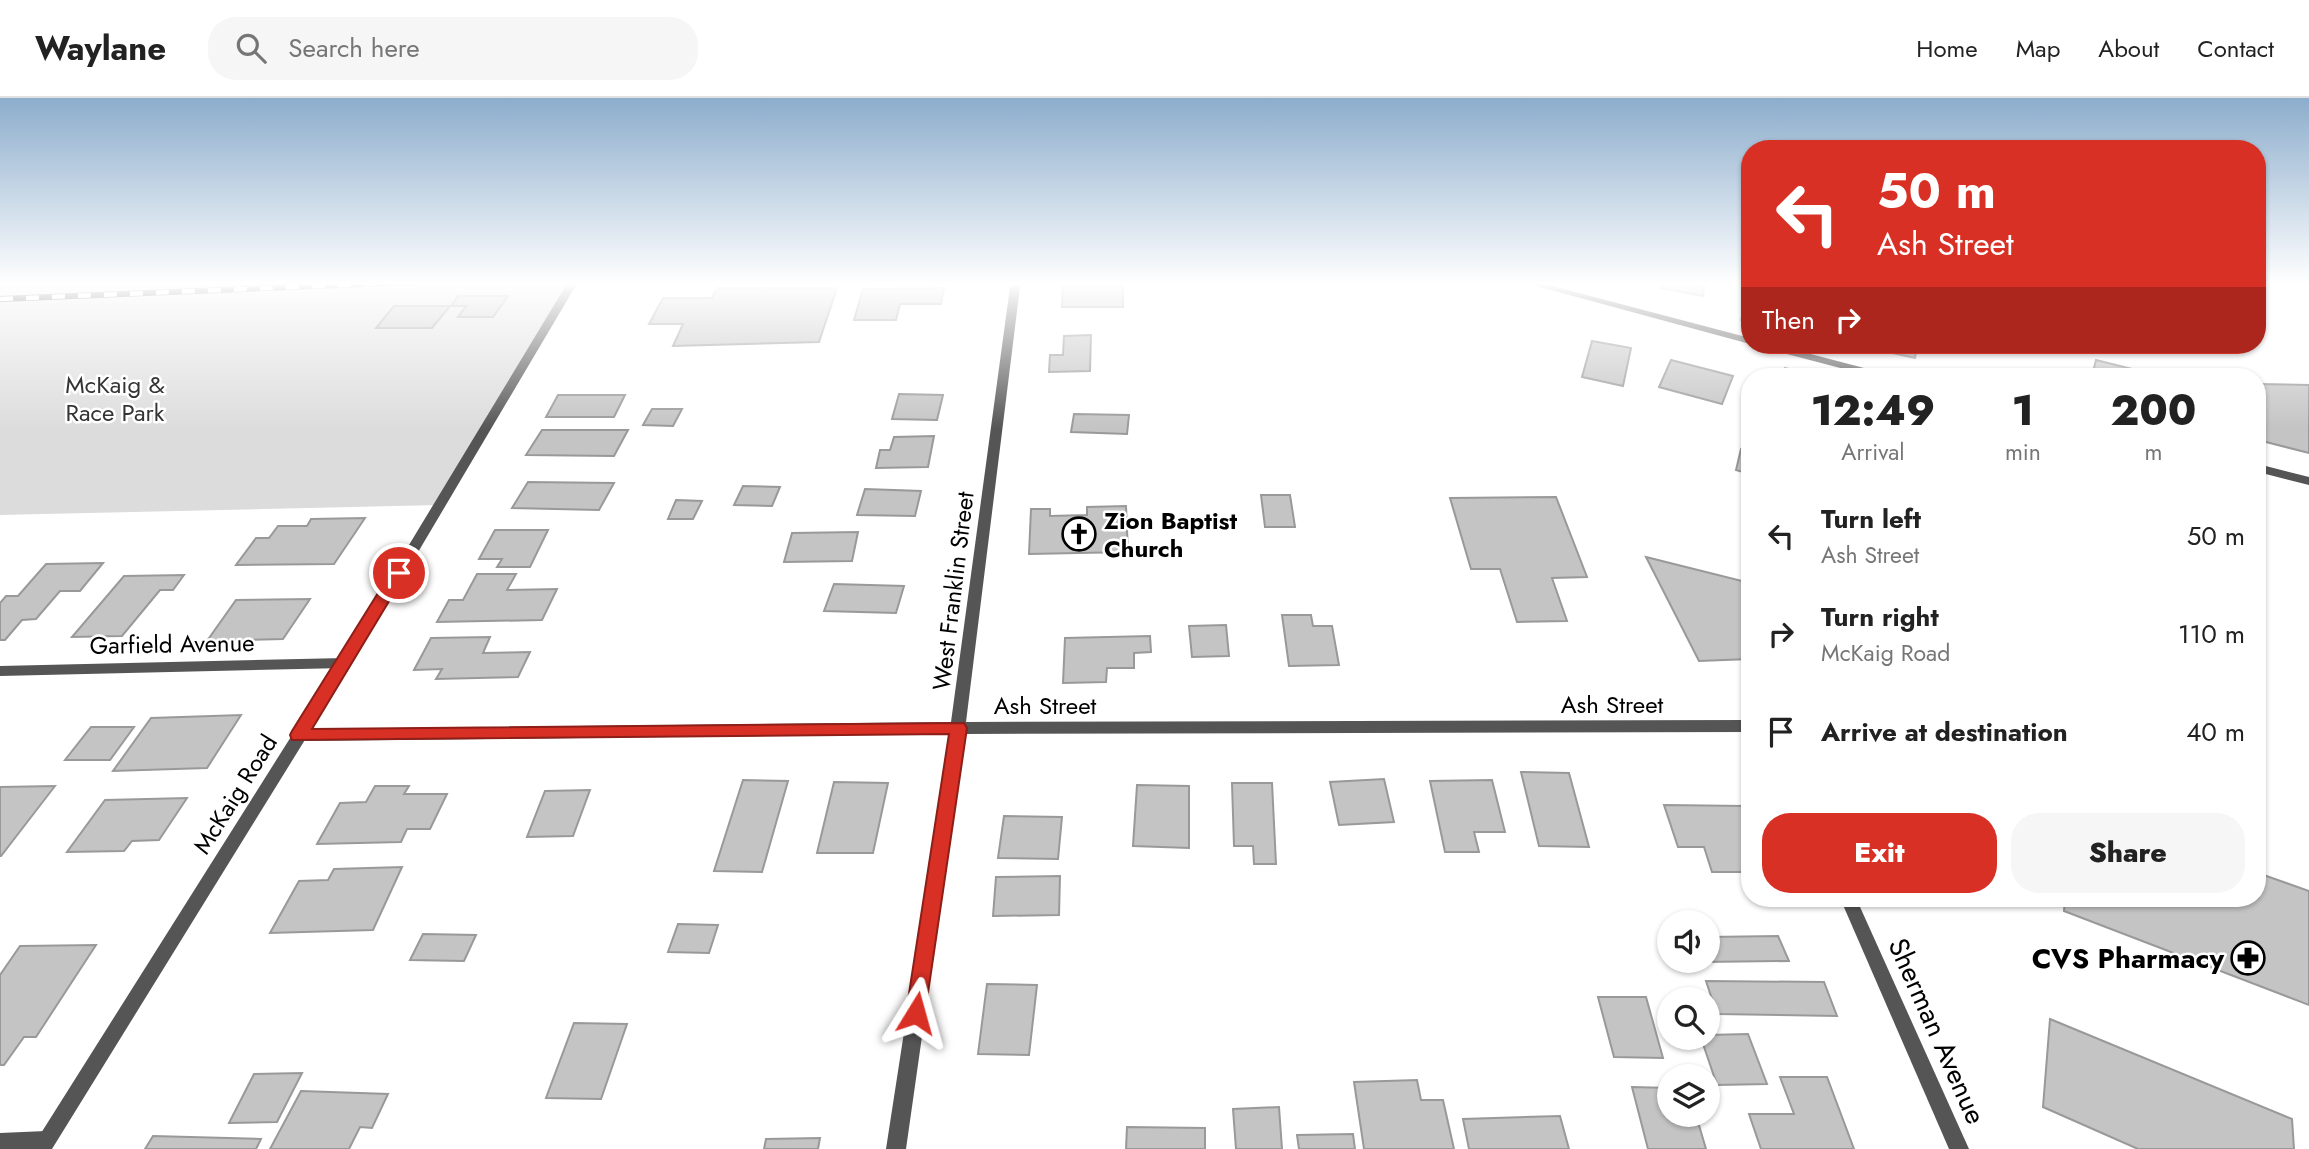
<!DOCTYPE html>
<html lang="en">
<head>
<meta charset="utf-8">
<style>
	:root { --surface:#fff; --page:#f6f6f6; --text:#222; --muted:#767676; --line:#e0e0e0; --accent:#d93025 }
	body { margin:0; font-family:Jost,sans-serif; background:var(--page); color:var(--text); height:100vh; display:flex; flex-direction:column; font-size:26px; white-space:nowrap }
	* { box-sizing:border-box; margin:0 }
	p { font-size:23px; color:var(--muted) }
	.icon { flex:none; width:38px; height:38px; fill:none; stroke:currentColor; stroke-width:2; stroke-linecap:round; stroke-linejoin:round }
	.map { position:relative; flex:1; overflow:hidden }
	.side { position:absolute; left:1741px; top:270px; width:525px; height:539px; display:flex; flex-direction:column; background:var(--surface); border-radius:28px; box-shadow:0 2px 5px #0004 }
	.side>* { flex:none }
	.hud { position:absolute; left:1741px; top:42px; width:525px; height:214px; border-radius:28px; box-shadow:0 2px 5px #0004; background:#d93025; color:#fff; overflow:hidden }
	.tools { position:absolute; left:1657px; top:812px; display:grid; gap:14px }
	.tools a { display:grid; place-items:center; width:63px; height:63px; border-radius:50%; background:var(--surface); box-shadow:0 2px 5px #0004; font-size:35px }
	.pin { position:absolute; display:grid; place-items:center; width:60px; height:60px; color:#fff; margin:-30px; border:4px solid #fff; border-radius:50%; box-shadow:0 2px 7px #0007 }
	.me { position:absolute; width:77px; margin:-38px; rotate:8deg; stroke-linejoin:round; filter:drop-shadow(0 0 5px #0008) }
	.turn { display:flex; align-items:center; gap:24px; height:147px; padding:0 21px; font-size:32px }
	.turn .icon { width:91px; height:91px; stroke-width:2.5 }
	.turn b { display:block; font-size:49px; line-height:60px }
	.then { display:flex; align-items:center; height:66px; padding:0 21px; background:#0003; gap:14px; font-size:26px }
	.eta { display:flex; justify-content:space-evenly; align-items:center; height:119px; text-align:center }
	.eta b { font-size:42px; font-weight:800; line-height:49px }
	.button { display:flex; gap:14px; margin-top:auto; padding:14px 21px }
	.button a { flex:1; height:80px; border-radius:28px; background:var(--accent); color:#fff; font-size:28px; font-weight:800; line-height:80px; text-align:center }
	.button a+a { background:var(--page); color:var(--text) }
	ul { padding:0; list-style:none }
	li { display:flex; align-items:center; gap:21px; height:98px; padding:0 21px }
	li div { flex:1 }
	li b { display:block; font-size:26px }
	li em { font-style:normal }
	header { display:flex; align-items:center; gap:42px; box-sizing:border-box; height:98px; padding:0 35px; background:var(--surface); border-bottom:2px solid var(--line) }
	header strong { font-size:33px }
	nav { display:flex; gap:38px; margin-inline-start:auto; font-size:24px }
	.search { width:490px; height:63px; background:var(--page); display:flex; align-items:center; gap:18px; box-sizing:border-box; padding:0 24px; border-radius:28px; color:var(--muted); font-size:26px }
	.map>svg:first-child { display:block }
</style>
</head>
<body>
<header>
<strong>Waylane</strong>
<div class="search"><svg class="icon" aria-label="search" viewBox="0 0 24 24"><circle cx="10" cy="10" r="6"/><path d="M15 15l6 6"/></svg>Search here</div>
<nav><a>Home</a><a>Map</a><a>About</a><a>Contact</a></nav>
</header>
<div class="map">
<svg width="2309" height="1051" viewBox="0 0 2309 1051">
	<rect width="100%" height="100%" fill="#fff"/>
	<polygon fill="#dcdcdc" points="0,184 572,184 439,407 0,417"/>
	<g fill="#c4c4c4" stroke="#999" stroke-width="2">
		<polygon points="1661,184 1705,184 1703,198 1660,190"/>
		<polygon points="1123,187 1123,209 1062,209 1063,188"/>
		<polygon points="717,190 837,190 819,244 673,248 683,226 649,226 663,200 712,200"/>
		<polygon points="944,190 941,206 900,206 896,222 854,222 863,191"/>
		<polygon points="1748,197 1750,197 1750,224 1741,222"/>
		<polygon points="458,198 508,198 493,219 458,219 466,208 451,208"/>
		<polygon points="394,208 450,208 432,230 376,230"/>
		<polygon points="1091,237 1090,273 1049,274 1050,257 1063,257 1064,238"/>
		<polygon points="1592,243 1631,250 1623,288 1582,279"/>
		<polygon points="1870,247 1917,247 1915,260 1870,250"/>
		<polygon points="1671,262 1733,278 1722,306 1659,289"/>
		<polygon points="2096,262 2160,278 2092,278"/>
		<polygon points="1785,270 1815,278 1781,278"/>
		<polygon points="2258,286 2309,287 2309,355 2258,342"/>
		<polygon points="899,296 943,297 937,322 892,321"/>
		<polygon points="558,297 625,297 614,319 546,319"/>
		<polygon points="652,311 682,311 673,328 643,327"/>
		<polygon points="1074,316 1129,317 1127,336 1071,334"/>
		<polygon points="542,332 628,332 614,358 526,357"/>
		<polygon points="934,338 928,369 876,370 880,352 890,352 894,339"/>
		<polygon points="1741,351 1750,353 1750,376 1736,372"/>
		<polygon points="528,384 614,385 599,412 512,410"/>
		<polygon points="743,388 780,389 772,408 734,407"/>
		<polygon points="865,391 921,393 915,418 857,417"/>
		<polygon points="1261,397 1290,397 1295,429 1265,429"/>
		<polygon points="1556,399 1587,479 1552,480 1567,523 1517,524 1500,471 1471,471 1450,400"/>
		<polygon points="676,402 702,403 693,421 668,421"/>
		<polygon points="1126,408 1128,454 1029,456 1031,411 1050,411 1050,418 1087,417 1087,409"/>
		<polygon points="365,420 334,466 236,467 256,440 269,440 278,428 307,428 311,421"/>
		<polygon points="495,432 548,432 530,469 497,469 502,461 479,461"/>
		<polygon points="858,434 852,463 784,464 792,435"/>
		<polygon points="1646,459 1750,485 1750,561 1699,563"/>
		<polygon points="103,465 80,493 60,493 36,521 22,522 5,542 0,542 0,505 6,498 18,498 46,466"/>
		<polygon points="477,476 516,476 507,492 557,491 542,522 437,524 449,502 463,502"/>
		<polygon points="184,477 173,492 160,492 122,538 72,539 124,478"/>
		<polygon points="834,486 904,488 896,515 824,513"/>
		<polygon points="310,501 283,541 207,543 236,502"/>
		<polygon points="1282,517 1311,517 1313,528 1332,528 1339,567 1289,568"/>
		<polygon points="1226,527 1229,558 1192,559 1189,528"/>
		<polygon points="1150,538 1151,554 1134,555 1134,570 1107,570 1106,584 1063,585 1065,540"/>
		<polygon points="490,539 483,555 530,554 518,579 436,581 442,571 414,572 431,540"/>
		<polygon points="241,617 207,670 113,673 151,620"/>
		<polygon points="91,629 134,629 110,662 65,662"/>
		<polygon points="1521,674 1569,675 1589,749 1539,748"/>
		<polygon points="1384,681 1394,724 1339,727 1330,684"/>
		<polygon points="743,682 788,683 762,774 714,773"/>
		<polygon points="1492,682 1505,734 1474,734 1479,754 1445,754 1430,683"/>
		<polygon points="834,684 888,685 873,755 817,755"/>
		<polygon points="1232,685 1272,685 1276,766 1254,766 1253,748 1234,748"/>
		<polygon points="1137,687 1189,688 1189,750 1133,748"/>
		<polygon points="55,688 1,758 0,758 0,689"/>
		<polygon points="375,688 409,688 404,696 447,696 430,731 407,731 401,744 317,746 340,705 366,704"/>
		<polygon points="590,692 573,738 527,739 545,693"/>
		<polygon points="187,700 159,742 132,743 124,753 67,754 105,702"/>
		<polygon points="1664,707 1745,708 1750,721 1750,774 1712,774 1704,749 1678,749"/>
		<polygon points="1004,718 1062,719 1058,761 998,760"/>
		<polygon points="402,769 373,832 270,835 299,783 328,782 334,771"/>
		<polygon points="2258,775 2309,793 2309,907 2064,813 2065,800 2258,800"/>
		<polygon points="1060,778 1059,817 993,818 996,779"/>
		<polygon points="678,826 718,827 709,855 668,854"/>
		<polygon points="423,836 476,837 464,863 410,862"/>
		<polygon points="1778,838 1789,863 1701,864 1701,863 1708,863 1708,839"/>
		<polygon points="96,847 36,939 24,939 4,967 0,967 0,877 20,848"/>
		<polygon points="1706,883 1824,884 1837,918 1717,916"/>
		<polygon points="987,886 1037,887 1029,957 978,956"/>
		<polygon points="1598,899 1646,899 1663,960 1614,959"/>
		<polygon points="2050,921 2292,1021 2294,1051 2138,1051 2043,1009"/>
		<polygon points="574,925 627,926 601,1001 546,1000"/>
		<polygon points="1748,936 1767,986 1717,987 1701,940 1708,940 1708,937"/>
		<polygon points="302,975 277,1024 229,1025 254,976"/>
		<polygon points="1780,979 1827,979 1854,1051 1761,1051 1749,1016 1794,1016"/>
		<polygon points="1417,982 1421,1002 1443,1002 1454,1051 1364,1051 1354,984"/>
		<polygon points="1632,989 1670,990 1670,1017 1696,1017 1706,1051 1648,1051"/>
		<polygon points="301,993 388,996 372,1030 360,1029 349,1051 270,1051"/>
		<polygon points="1279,1009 1282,1051 1236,1051 1233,1011"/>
		<polygon points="1560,1018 1569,1051 1469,1051 1463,1021"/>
		<polygon points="1127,1029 1205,1030 1205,1051 1126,1051"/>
		<polygon points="1353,1036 1355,1051 1299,1051 1297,1037"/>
		<polygon points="153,1038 261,1041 256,1051 145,1051"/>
		<polygon points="820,1040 818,1051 764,1051 766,1041"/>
	</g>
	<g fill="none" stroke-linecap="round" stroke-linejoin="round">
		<g fill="#555" fill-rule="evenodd">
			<polygon points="1521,184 1537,184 1750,240 1750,246"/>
			<polygon points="1015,186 1020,189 966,624 1750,622 1750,634 965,636 906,1051 886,1051 950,636 299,643 294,641 291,637 294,633 299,631 951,624 1010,189"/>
			<polygon points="1759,247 1776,247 1887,276 1889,278 1871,278 1760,249"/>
			<polygon points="2258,366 2309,379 2309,387 2258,374"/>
			<polygon points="345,560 352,565 345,570 0,578 0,568"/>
			<polygon points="1840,800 1856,800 1969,1051 1949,1051"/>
			<polygon points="46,1033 53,1036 56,1043 50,1051 0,1051 0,1035"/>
		</g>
		<polygon fill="#555" fill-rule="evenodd" points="568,184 578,184 350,569 52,1051 31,1051 340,561"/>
		<defs>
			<polyline id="rail" points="0,201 416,184"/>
		</defs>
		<use href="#rail" stroke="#000" stroke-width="6"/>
		<use href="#rail" stroke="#fff" stroke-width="4.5" stroke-dasharray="13" stroke-linecap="butt"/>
	</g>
	<linearGradient id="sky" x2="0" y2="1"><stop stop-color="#8cadcc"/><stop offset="0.56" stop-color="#fff"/><stop offset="1" stop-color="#fff" stop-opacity="0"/></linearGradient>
	<rect width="2309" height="331" fill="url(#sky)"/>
	<polygon fill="#d93025" stroke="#8d1f18" stroke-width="2" points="399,470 406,475 312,631 964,625 967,630 924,922 916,925 909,922 906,915 949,636 292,642 290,637 292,633 393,471"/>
	<defs>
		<symbol id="church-ring" viewBox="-11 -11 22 22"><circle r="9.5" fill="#fff" stroke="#000" stroke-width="1.5"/><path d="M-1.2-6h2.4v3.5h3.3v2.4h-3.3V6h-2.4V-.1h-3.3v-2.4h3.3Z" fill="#000"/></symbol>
		<symbol id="pharmacy-ring" viewBox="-11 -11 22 22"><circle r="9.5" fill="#fff" stroke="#000" stroke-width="1.5"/><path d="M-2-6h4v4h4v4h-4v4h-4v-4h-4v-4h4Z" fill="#000"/></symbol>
	</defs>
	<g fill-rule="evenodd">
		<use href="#church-ring" x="1060" y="417" width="38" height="38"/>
		<use href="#pharmacy-ring" x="2229" y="841" width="38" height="38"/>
	</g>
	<g text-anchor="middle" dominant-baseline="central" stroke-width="5" stroke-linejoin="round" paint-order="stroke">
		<g font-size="24" fill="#333" stroke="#fff">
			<text x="115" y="286">McKaig &amp;<tspan x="115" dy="28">Race Park</tspan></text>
		</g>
		<g font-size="24" font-weight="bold" fill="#000" stroke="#fff" text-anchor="start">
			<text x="1104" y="422">Zion Baptist<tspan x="1104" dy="28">Church</tspan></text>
		</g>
		<g font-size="24" fill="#000" stroke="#fff">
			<text transform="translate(953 493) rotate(-83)">West Franklin Street</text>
			<text transform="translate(172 546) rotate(-1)">Garfield Avenue</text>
			<text x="1612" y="606">Ash Street</text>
			<text x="1045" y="607">Ash Street</text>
			<text transform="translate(235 696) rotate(-58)">McKaig Road</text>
		</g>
		<g font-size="28" font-weight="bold" fill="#000" stroke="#fff" text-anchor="end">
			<text x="2224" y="860">CVS Pharmacy</text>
		</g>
		<g font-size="28" fill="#000" stroke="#fff">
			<text transform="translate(1937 933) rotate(66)">Sherman Avenue</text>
		</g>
	</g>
</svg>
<div class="tools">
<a><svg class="icon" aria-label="sound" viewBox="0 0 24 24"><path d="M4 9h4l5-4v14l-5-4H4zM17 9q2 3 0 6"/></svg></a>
<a><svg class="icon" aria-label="search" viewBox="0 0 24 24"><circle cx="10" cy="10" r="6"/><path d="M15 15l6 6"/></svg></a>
<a><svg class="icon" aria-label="layers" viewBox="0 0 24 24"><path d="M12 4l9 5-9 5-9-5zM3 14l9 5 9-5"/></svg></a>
</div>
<div class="pin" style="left:399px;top:475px;background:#d93025"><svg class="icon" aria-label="arrive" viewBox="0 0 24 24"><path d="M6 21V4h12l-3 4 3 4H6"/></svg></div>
<svg class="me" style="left:916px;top:915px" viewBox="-20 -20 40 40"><path d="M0-17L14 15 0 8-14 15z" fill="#d93025" stroke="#fff" stroke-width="4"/></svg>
<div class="hud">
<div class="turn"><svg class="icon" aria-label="left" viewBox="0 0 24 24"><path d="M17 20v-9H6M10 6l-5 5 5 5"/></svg><div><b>50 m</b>Ash Street</div></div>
<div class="then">Then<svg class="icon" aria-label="right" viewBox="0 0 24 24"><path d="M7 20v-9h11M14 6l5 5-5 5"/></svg></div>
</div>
<section class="side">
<div class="eta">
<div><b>12:49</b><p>Arrival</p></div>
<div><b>1</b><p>min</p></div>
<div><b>200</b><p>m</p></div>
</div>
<ul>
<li><svg class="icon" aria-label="left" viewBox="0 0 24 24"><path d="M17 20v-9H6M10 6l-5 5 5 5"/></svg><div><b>Turn left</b><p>Ash Street</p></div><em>50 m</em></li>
<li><svg class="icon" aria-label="right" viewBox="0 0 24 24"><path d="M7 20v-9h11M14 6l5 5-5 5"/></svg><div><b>Turn right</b><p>McKaig Road</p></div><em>110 m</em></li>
<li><svg class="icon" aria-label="arrive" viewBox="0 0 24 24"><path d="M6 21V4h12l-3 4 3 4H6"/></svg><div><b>Arrive at destination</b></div><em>40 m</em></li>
</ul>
<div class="button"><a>Exit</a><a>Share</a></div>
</section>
</div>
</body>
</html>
